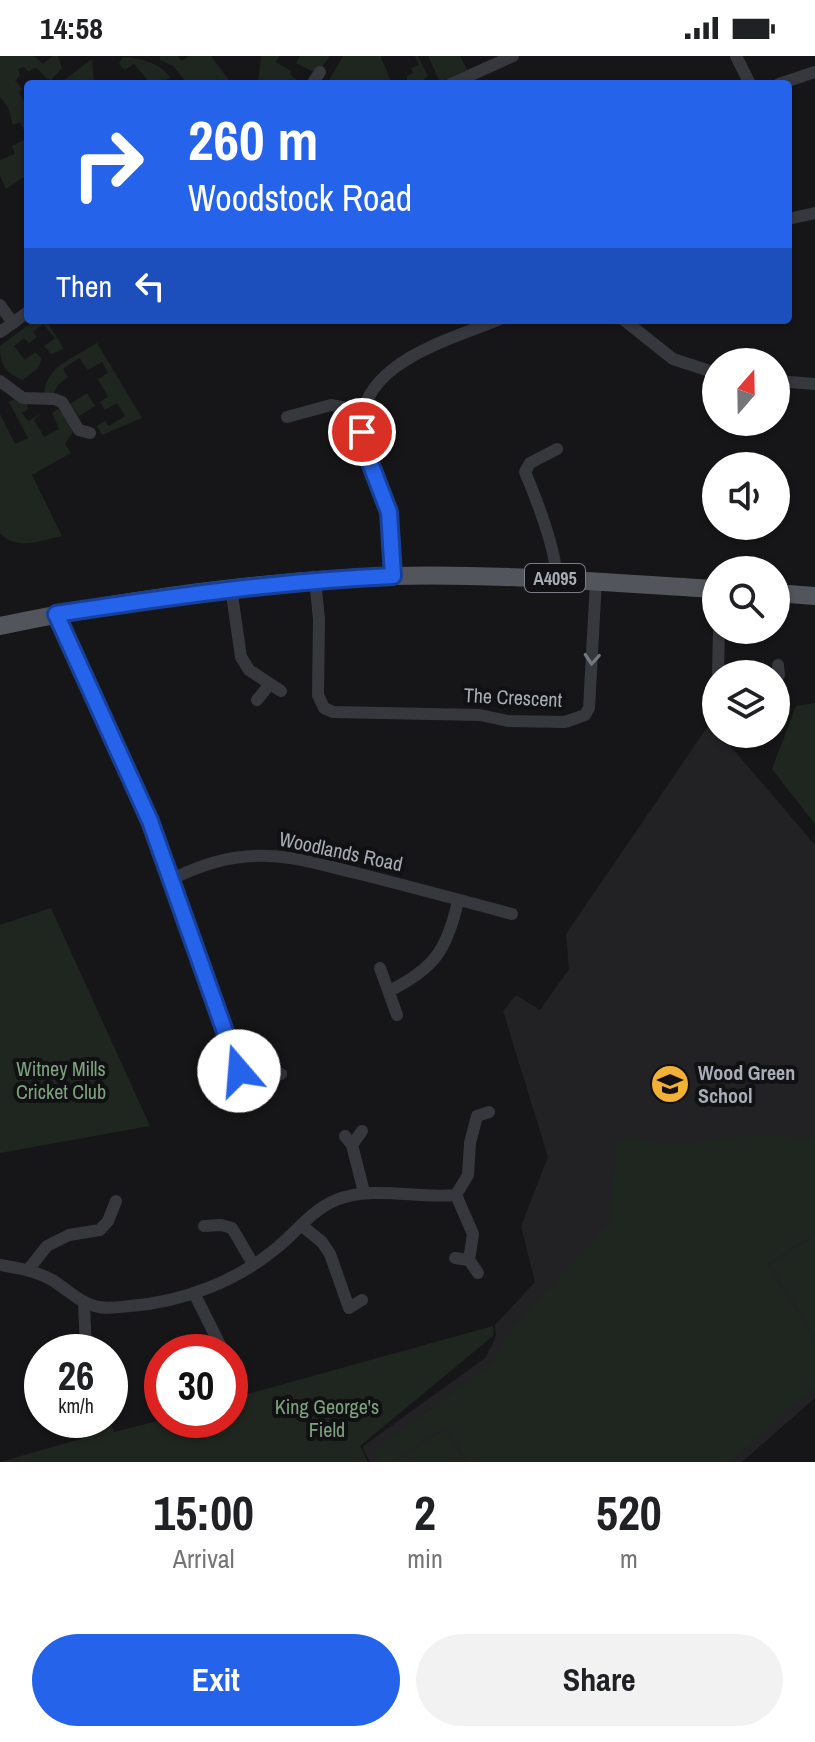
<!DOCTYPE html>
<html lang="en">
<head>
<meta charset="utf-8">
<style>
	:root { --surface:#fff; --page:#f2f2f2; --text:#202124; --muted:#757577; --accent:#2563eb }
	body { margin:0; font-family:"Archivo Narrow",sans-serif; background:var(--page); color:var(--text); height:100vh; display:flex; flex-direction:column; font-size:30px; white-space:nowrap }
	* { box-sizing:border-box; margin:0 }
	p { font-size:26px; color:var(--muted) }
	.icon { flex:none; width:44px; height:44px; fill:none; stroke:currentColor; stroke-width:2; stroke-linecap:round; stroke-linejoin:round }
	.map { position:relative; height:1406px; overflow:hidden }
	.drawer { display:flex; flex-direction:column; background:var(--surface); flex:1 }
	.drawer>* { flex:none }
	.banner { position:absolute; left:24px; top:24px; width:768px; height:244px; border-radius:8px; box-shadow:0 2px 6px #0004; background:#2563eb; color:#fff; overflow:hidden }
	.needle { width:52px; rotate:20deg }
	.tools { position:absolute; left:702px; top:292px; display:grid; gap:16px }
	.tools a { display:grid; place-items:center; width:88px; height:88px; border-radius:50%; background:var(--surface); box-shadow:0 2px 6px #0004; font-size:40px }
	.speed { position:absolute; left:24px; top:1278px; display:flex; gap:16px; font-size:40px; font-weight:700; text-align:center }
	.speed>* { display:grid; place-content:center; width:104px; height:104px; border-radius:50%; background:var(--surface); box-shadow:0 2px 6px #0004; line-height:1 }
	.speed small { font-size:20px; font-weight:400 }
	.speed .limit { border:12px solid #d22; background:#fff; color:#111 }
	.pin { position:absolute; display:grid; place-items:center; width:68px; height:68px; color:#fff; margin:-34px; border:4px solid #fff; border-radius:50%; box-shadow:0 2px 8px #0007 }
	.me { position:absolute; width:88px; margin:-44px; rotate:342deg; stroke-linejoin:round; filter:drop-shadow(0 0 6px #0008) }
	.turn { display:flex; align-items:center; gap:28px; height:168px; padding:0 32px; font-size:36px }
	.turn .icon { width:104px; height:104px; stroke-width:2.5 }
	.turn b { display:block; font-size:56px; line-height:68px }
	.then { display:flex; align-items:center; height:76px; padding:0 32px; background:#0003; gap:16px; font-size:30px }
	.eta { display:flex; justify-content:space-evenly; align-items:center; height:136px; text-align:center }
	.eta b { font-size:48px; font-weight:700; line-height:56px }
	.action { display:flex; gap:16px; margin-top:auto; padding:16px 32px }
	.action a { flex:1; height:92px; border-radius:48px; background:var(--accent); color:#fff; font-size:32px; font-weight:700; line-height:92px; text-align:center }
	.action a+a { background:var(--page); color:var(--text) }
	.status { display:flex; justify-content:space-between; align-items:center; height:56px; padding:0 40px; background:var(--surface); direction:ltr }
	.status svg { height:22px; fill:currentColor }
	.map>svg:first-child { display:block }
</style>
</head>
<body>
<div class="status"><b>14:58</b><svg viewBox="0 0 49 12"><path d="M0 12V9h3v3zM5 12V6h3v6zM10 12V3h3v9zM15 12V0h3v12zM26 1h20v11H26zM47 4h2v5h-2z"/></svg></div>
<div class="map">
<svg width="815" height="1406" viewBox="0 0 815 1406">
	<rect width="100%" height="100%" fill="#161618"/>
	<polygon fill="#222225" points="710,667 716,678 720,678 815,789 815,1342 742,1406 370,1406 362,1391 485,1302 496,1281 495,1269 535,1226 521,1170 548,1101 503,955 516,939 540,954 569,913 566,878"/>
	<g fill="#1e261f">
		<polygon points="0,0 34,0 43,8 53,0 58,0 62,12 51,24 47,23 36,11 29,16 24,11 18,13 20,20 15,24 22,33 19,36 28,53 28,118 6,133 0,120 0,104 15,98 12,90 28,82 20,66 13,69 8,51 0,41"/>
		<polygon points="160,0 178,0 182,5 189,0 211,0 232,28 188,28 173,10 160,4"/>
		<polygon points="261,0 279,0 276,6 291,15 290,18 302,28 258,28"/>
		<polygon points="300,0 330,0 322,11 314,16 296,7"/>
		<polygon points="343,0 383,0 381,1 392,28 327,28"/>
		<polygon points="415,0 418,0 428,20 419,28 407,28 407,20 413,17 411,12 419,9"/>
		<polygon points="428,0 460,0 467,14 440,26"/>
		<path d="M123 1C140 2 160 7 170 21L161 28H142L147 23 134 8 124 14 119 8Z"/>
		<polygon points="92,3 94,28 59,28"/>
		<path d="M35 264H46L64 293 51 298 44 290 55 282 43 268 33 276 37 281 29 287 24 282 14 290 25 304 35 296 42 303 38 312 23 324C5 317 0 308 0 290Z"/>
		<path d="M97 287 142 362 102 379 97 370 105 365 109 370 125 360 117 347 105 354 100 346 108 341 98 323 108 317 102 306 88 314 79 302 63 313 68 321 58 329 52 340H44C44 310 76 301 97 287Z"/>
		<polygon points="87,337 95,350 79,360 70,348"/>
		<path d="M15 343 27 348 28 353 22 357 28 365 40 358 34 364 44 381 59 373 52 357 58 353 68 364 73 376 65 388 71 397 32 419 62 480C38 485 17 495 0 477V358L15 388 28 382 9 346Z"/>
		<polygon points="815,647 815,768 772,713 796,650"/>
		<polygon points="51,852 150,1070 0,1097 0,869"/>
		<polygon points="752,1079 815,1082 815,1177 767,1208 815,1284 815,1330 730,1406 469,1406 445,1370 391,1406 381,1406 374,1395 493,1307 506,1280 611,1164 616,1083 681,1088"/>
		<polygon points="815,1180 815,1279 770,1208"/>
		<polygon points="493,1270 493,1280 360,1390 368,1406 0,1406 84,1382 78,1364 110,1364 114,1376 162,1364 230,1364 230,1343"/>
		<polygon points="445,1374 466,1406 396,1406"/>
	</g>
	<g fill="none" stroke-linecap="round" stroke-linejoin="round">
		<g stroke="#37383d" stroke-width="12">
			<polyline points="736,0 750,28"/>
			<polyline points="316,28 314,25 320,16"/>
			<polyline points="451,28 513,0"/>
			<polyline points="779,28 815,16"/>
			<polyline points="788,163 815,157"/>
			<polyline points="0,249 13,267"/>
			<polyline points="624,264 673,303 716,317"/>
			<polyline points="0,276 28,256"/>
			<polyline points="0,325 23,342 54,343 62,346 79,374 90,377"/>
			<polyline points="776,325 815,328"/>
			<polyline points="287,361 331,349 363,355"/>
			<path d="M393 520C392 498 394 474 388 453 382 431 369 411 364 389 345 311 444 286 498 264"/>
			<path d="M557 522C555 492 537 444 525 416L530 407 557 393"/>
			<polyline points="315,524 319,563 318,639 324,652 333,656 480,659 508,665 565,666 585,659 589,652 596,525"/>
			<polyline points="231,532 241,601 249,614 281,635"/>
			<polyline points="56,558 150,765 244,1029 216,1040"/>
			<polyline points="718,618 719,574"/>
			<polyline points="776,624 779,619 778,609"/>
			<polyline points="257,644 270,628"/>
			<path d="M170 824C196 811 223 801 253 800 288 798 322 809 356 817 408 830 460 844 512 858"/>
			<polyline points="380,912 397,959"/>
			<path d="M389 935C434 913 447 894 458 845"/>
			<polyline points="244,1029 281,1018"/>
			<polyline points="345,1080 352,1089 364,1136"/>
			<polyline points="352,1089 362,1075"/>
			<polyline points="301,1169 322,1186 330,1198 349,1252 362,1244"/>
			<polyline points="204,1170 221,1169 232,1172 253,1208"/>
			<polyline points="455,1202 469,1204 473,1178 456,1139"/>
			<polyline points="469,1204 478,1217"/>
			<path d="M0 1209C18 1212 36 1215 52 1224 67 1233 81 1248 99 1251 109 1253 120 1251 130 1250 183 1246 238 1225 279 1190 298 1174 312 1154 336 1144 374 1129 415 1143 456 1139L468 1119 470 1087 477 1060 489 1056"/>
			<polyline points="28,1214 47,1190 69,1179 100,1174 108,1165 116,1145"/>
			<polyline points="194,1237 222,1293 220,1296"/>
			<polyline points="84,1246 86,1296"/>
		</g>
		<g stroke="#53555c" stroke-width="18">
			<polyline points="776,537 815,540"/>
			<path d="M0 570C128 543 259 525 390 520 499 517 607 527 716 533"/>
		</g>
	</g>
	<defs><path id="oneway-chevron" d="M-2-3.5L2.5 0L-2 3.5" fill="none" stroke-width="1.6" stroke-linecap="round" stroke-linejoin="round" transform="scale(2)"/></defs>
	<use stroke="#757881" href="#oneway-chevron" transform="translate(592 603) rotate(94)"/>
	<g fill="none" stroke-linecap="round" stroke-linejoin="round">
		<defs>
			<path id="route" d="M239 1015 150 765 56 558C168 541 279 525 393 520L389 456 364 391 362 376"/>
		</defs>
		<use href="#route" stroke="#184099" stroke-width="20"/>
		<use href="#route" stroke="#2563eb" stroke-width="14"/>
	</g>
	<defs>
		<symbol id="school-disc" viewBox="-11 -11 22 22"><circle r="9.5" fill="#f2b134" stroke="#111113"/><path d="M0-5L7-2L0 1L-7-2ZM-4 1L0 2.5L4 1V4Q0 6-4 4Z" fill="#111"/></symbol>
	</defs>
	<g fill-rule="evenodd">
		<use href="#school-disc" x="648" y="1006" width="44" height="44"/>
	</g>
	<g text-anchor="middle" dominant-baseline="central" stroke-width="8" stroke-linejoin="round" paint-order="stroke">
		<rect fill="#111113" stroke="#7b7e86" stroke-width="2" x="525" y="508" width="60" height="28" rx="6"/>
		<g font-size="18" font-weight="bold" fill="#a8adb8">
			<text x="555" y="522">A4095</text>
		</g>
		<g font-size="20" fill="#a8adb8" stroke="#111113">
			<text transform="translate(513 641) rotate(3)">The Crescent</text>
			<text transform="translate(341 795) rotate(12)">Woodlands Road</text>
		</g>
		<g font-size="20" fill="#7fa381" stroke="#111113">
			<text x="61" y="1012">Witney Mills<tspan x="61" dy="23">Cricket Club</tspan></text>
			<text x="327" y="1350">King George's<tspan x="327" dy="23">Field</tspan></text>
		</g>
		<g font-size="20" font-weight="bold" fill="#a8adb8" stroke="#111113" text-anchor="start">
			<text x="698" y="1016">Wood Green<tspan x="698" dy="23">School</tspan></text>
		</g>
	</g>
</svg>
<div class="tools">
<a><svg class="needle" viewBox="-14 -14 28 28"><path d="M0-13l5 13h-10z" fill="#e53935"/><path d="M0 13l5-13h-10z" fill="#757577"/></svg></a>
<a><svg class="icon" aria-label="sound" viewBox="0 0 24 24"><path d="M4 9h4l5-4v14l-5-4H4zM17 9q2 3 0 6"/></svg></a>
<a><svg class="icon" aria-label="search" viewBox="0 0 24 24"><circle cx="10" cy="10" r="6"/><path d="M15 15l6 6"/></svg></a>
<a><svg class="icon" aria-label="layers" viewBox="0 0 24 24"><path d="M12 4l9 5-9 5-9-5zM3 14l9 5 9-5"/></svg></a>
</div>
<div class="speed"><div>26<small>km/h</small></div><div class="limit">30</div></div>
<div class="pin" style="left:362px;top:376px;background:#d93025"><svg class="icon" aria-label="arrive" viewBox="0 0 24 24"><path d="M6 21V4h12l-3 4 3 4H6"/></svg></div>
<svg class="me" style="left:239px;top:1015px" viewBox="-20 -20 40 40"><circle r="19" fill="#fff"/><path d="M0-13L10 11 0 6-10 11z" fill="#2563eb"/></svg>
<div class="banner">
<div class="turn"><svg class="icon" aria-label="right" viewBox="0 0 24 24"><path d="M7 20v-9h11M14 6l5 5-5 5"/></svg><div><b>260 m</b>Woodstock Road</div></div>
<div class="then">Then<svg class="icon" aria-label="left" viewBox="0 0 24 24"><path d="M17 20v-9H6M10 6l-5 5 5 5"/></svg></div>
</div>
</div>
<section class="drawer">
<div class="eta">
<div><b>15:00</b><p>Arrival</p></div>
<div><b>2</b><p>min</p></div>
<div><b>520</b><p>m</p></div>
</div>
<div class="action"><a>Exit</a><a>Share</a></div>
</section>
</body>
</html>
